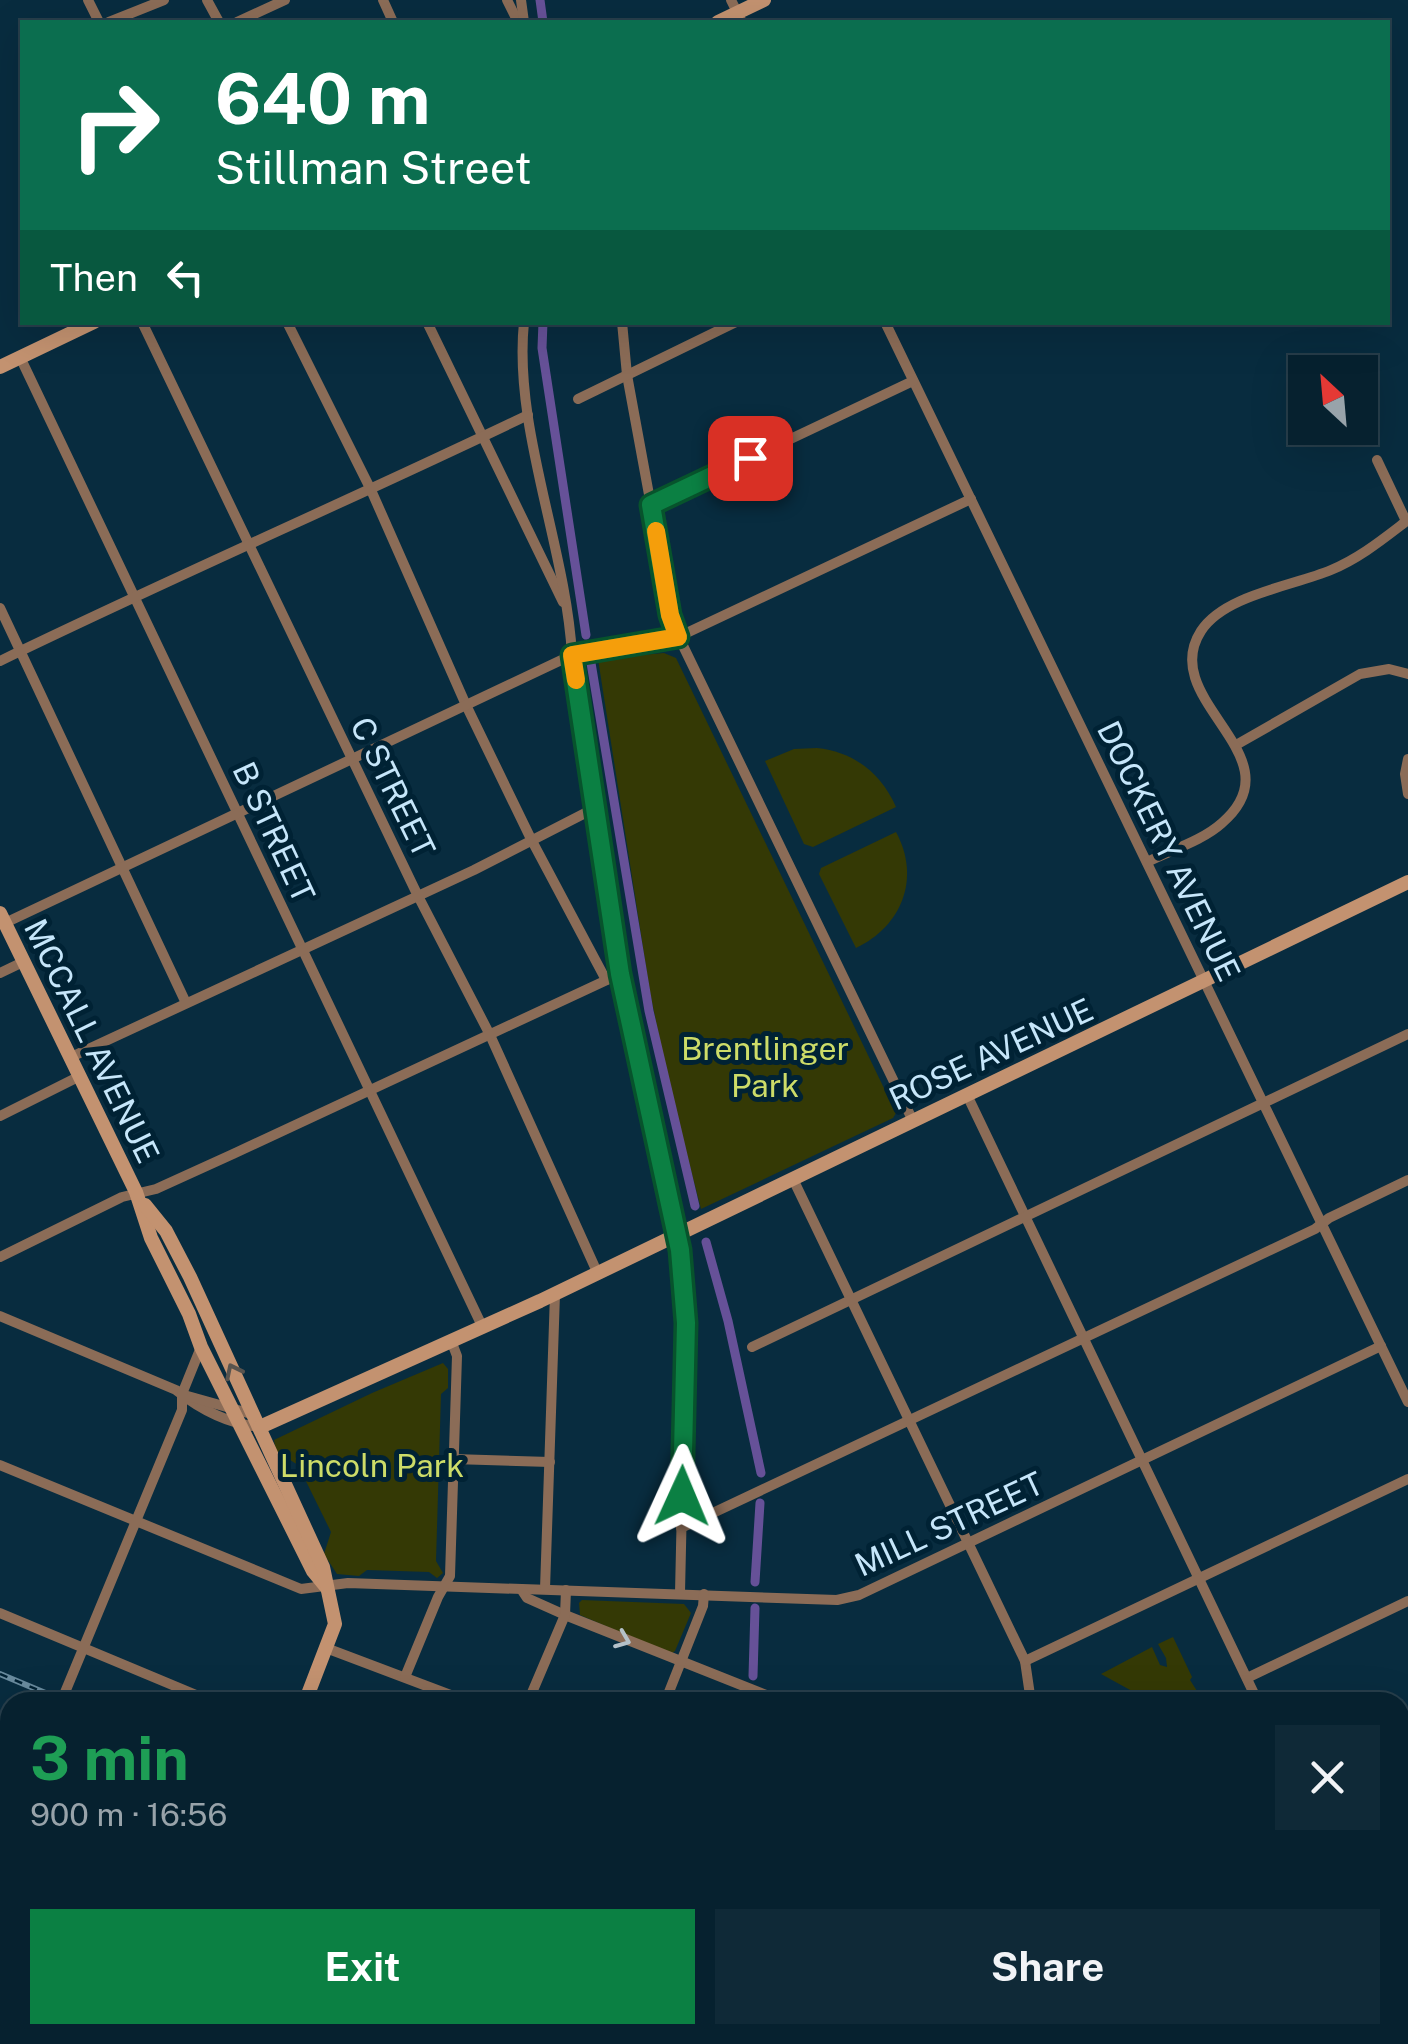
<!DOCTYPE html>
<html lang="en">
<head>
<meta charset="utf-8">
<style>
	:root { --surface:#06212f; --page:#0f2937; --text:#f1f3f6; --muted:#98a3aa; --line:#273e4b; --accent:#0b8043 }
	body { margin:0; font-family:"Public Sans",sans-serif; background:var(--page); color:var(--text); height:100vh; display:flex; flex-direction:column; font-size:38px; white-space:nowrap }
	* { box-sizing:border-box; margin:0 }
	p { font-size:32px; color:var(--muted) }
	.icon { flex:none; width:55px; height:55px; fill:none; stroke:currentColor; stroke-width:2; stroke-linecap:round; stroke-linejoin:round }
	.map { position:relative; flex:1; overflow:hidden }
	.panel { position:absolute; left:0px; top:1692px; width:1410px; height:352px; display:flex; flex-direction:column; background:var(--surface); border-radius:30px 30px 0 0; box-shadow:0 10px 40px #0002,0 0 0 2px var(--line) }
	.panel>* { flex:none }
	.hud { position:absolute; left:20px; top:20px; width:1370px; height:305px; border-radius:0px; box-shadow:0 10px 40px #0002,0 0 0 2px var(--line); background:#0b6e4f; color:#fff; overflow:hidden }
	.needle { width:65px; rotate:334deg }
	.controls { position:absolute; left:1288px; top:355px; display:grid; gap:20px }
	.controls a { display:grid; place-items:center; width:90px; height:90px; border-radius:0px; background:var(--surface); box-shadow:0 10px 40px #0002,0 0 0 2px var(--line); font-size:50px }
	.pin { position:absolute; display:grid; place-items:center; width:85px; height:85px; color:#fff; margin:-42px; border-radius:20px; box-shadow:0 5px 15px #0006 }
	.me { position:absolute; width:110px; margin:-55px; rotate:1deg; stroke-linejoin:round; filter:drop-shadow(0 0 8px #0008) }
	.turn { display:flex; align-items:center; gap:35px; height:210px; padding:0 30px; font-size:45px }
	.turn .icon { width:130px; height:130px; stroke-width:2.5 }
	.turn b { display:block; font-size:70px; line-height:85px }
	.then { display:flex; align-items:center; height:95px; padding:0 30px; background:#0003; gap:20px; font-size:38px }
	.round { display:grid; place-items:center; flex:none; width:105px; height:105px; border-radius:0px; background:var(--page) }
	.overview { display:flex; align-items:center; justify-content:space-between; height:170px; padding:0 30px }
	h1 { font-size:60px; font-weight:700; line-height:75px; color:#1e9e55 }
	.primary-button { display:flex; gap:20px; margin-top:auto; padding:20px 30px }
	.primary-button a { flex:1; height:115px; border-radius:0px; background:var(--accent); color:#fff; font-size:40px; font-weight:700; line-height:115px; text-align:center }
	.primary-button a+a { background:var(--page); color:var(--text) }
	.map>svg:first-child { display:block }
</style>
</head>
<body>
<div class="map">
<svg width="1408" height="2044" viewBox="0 0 1408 2044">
	<rect width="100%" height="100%" fill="#082c3f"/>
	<g fill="#343905">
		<polygon points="664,653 676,658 896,1113 893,1118 701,1209 669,1085 650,992 598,659"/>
		<path d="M817 748C854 752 881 773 896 807L813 847 804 844 765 761 794 749Z"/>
		<path d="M896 832C921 878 902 926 856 948L819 874 821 868Z"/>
		<polygon points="443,1363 448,1369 448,1388 441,1394 436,1561 443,1573 437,1578 429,1572 367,1570 359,1576 337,1574 324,1554 331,1532 298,1465 276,1451 274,1440 372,1393"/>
		<polygon points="582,1600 684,1604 691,1613 675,1651 671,1654 580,1615 579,1603"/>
		<polygon points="1173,1637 1192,1677 1190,1680 1204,1702 1152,1702 1101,1674 1152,1647 1160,1665 1167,1667 1166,1658 1158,1644"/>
		<polygon points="187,2035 301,2035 298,2044 183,2044"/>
	</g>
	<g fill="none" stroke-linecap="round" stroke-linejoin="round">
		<g stroke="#665198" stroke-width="9">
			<polyline points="540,0 543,22"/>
			<polyline points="543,322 542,348 586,635"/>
			<polyline points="591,663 649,1011 695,1206"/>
			<polyline points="706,1242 728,1321 761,1473"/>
			<polyline points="755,1582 760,1503"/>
			<polyline points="753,1676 755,1608"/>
			<polyline points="744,2035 746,2044"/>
		</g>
		<g stroke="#8b6c57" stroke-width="10">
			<polyline points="88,0 99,22"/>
			<polyline points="207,0 219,22"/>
			<polyline points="383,0 393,22"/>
			<polyline points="507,0 518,22"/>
			<polyline points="521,0 524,22"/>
			<polyline points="731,0 742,22"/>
			<polyline points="109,22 164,0"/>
			<polyline points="237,22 285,0"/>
			<polyline points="142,322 417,894 490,1035 598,1274"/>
			<polyline points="287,322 371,490 466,705 531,839 606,980"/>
			<polyline points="427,322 563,602"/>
			<path d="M524 322C513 428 566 547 572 655L619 974 680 1250 686 1323 680 1593"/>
			<polyline points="622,322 627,375 673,625 913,1121"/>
			<polyline points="885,322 1408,1402"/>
			<polyline points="20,357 483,1328"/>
			<polyline points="578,399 736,322"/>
			<polyline points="1377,460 1406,521"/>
			<polyline points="651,505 913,381"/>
			<polyline points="0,608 186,1003"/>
			<path d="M0 661C175 576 353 499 528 415"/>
			<polyline points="1236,745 1360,674 1389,669 1408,674"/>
			<polyline points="1408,759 1405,774 1408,794"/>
			<path d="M1147 862C1171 850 1202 841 1222 823 1300 756 1156 701 1201 631 1224 595 1293 586 1331 570 1360 558 1383 539 1408 520"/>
			<polyline points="5,923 572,655 678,637 971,499"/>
			<polyline points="0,973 23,962"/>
			<polyline points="69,1058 474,870 595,808"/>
			<polyline points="967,1095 1258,1702"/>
			<polyline points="0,1116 78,1077"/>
			<polyline points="793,1179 1025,1661 1031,1702"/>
			<polyline points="0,1257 122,1197 156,1189 233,1154 609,979"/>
			<path d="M0 1316 176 1390C201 1410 228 1424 260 1427"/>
			<polyline points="752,1347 1408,1034"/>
			<polyline points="184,1395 255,1415"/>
			<polyline points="453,1459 550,1462"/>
			<polyline points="0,1465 301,1589 348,1583 837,1600 859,1595 1381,1346"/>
			<polyline points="681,1528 1315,1229 1329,1218 1408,1180"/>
			<polyline points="521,1589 527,1598 565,1615 784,1702"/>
			<polyline points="545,1589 555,1294"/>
			<polyline points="0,1613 213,1702"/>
			<polyline points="326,1648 469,1702"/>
			<polyline points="1025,1661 1408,1479"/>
			<polyline points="405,1677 438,1597 450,1576 457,1356 452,1343"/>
			<polyline points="1247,1678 1408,1601"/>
			<polyline points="61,1702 182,1410 182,1394 201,1347"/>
			<polyline points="528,1702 565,1615 566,1590"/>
			<polyline points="665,1702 703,1606 704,1594"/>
			<polyline points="1400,1730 1408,1726"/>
			<polyline points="0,1740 10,1744"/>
			<polyline points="0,1850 10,1827"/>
			<polyline points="1400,1858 1408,1854"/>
			<polyline points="1400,1982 1408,2000"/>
			<polyline points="535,2035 539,2044"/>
			<polyline points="788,2035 809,2044"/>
			<polyline points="952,2035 973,2044"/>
			<polyline points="0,2038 14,2044"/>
			<polyline points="405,2044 409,2035"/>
		</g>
		<g stroke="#c39270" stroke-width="14">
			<polyline points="718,22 764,0"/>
			<polyline points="0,367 94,322"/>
			<polyline points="0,913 136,1192 151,1238 189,1314 201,1347 313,1571 327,1588"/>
			<polyline points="145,1205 166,1231 190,1277 323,1567 335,1624 305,1702"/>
			<polyline points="260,1427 540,1301 1408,882"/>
			<polyline points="166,2044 169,2035"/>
		</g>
		<g stroke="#eeaf83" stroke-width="15">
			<polyline points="0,1879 10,1883"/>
			<polyline points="0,1896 10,1901"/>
			<polyline points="335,2035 357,2044"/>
			<polyline points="372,2035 393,2044"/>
		</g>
		<defs>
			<g id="rail">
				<polyline points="0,1674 67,1702"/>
				<polyline points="868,2035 890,2044"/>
				<polyline points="980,2035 1002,2044"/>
			</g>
		</defs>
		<use href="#rail" stroke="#698b9e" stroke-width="6"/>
		<use href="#rail" stroke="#002234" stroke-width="2.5" stroke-dasharray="8" stroke-linecap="butt"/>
	</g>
	<defs><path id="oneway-chevron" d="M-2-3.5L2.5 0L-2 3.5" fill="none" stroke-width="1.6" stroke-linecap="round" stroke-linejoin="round" transform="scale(2.5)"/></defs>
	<use stroke="#58544f" href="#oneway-chevron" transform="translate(233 1371) rotate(-116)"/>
	<use stroke="#b4c1c9" href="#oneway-chevron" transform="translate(623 1640) rotate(22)"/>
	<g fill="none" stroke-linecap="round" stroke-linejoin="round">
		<defs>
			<polyline id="route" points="682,1496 686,1323 680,1250 620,974 572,655 678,637 670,615 651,505 750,458"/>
		</defs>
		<use href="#route" stroke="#07532c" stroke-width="25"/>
		<use href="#route" stroke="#0b8043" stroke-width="18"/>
		<polyline stroke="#f59e0b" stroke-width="18" points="576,680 572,655 678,637 670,615 656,531"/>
	</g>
	<g text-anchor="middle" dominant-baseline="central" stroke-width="10" stroke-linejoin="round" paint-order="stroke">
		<g font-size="32" fill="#c6e6fa" stroke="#002234">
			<text transform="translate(393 787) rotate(64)">C STREET</text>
			<text transform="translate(274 832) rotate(65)">B STREET</text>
			<text transform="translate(1169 851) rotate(64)">DOCKERY AVENUE</text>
			<text transform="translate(92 1041) rotate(64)">MCCALL AVENUE</text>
			<text transform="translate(991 1054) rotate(-25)">ROSE AVENUE</text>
			<text transform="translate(949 1524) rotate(-25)">MILL STREET</text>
		</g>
		<g font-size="32" fill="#cddc68" stroke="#002234">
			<text x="765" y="1048">Brentlinger<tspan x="765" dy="37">Park</tspan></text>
			<text x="372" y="1465">Lincoln Park</text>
		</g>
	</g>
</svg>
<div class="controls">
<a><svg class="needle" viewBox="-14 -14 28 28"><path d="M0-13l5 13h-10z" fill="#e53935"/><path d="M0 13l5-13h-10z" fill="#98a3aa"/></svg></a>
</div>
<div class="pin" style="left:750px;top:458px;background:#d93025"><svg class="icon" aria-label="arrive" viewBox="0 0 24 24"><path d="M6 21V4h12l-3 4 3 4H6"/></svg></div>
<svg class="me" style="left:682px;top:1496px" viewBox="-20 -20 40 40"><path d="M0-17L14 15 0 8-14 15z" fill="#0b8043" stroke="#fff" stroke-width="4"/></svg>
<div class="hud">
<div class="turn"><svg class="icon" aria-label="right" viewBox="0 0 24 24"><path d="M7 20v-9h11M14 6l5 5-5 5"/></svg><div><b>640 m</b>Stillman Street</div></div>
<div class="then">Then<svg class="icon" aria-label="left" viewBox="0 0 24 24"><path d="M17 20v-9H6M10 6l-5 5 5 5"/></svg></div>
</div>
<section class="panel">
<div class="overview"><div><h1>3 min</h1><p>900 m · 16:56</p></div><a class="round"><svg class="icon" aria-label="close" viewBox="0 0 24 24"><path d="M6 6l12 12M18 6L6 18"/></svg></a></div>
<div class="primary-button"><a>Exit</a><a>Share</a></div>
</section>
</div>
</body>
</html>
